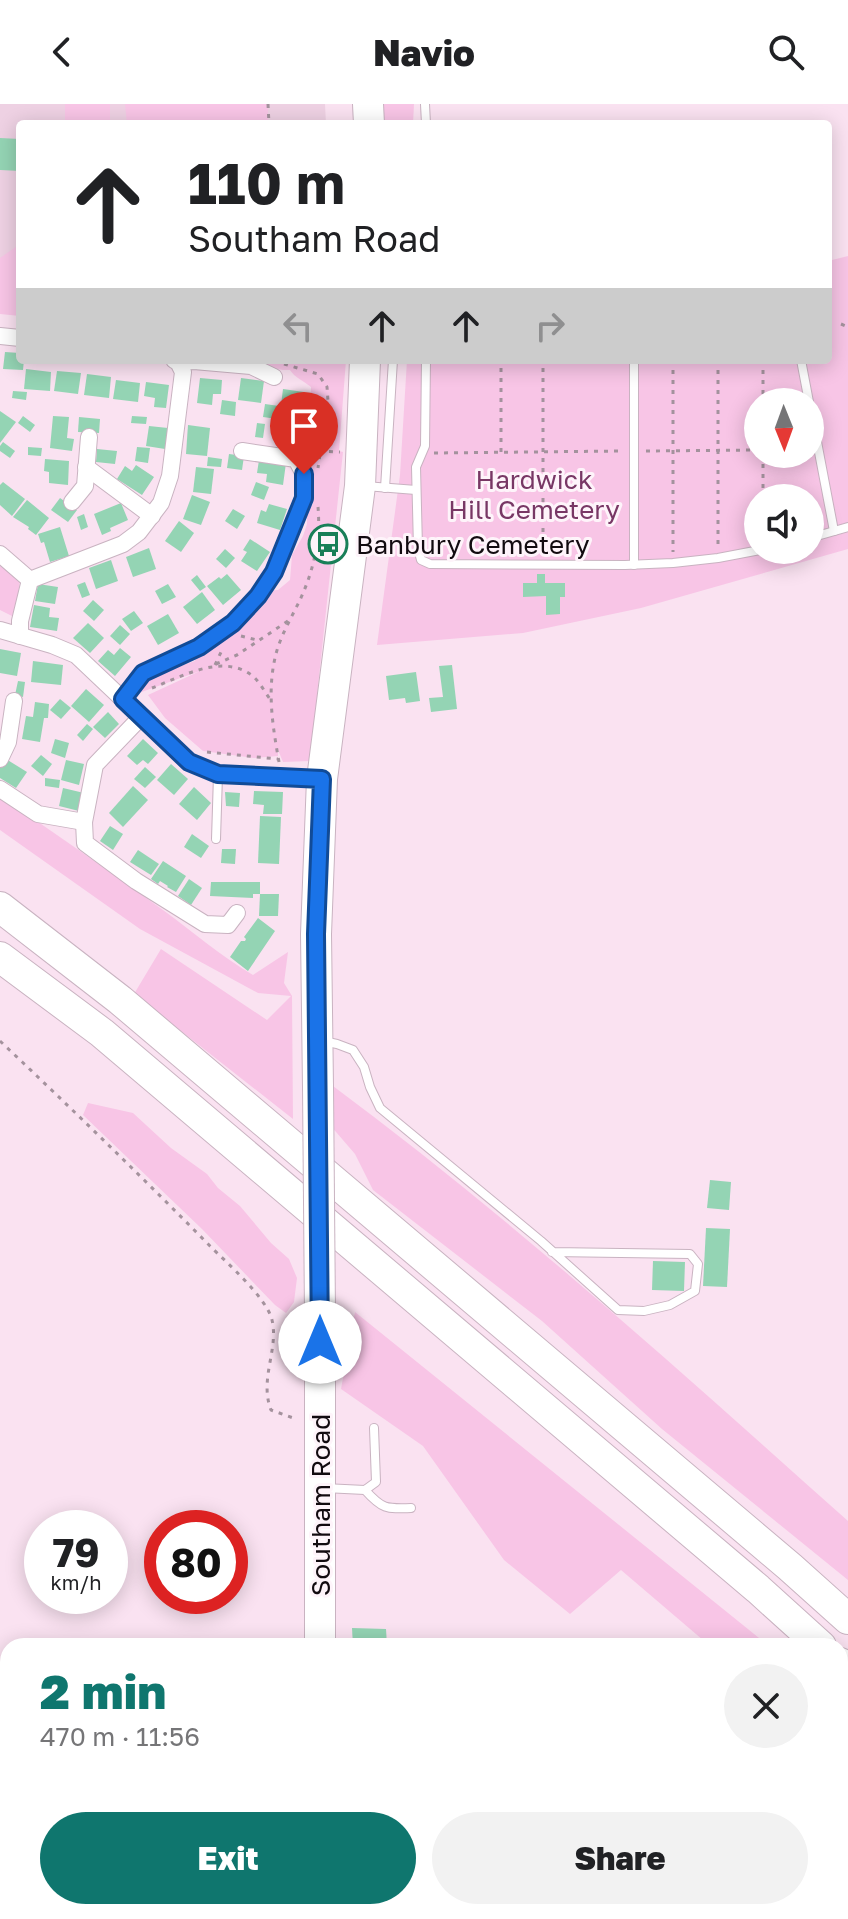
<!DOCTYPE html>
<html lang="en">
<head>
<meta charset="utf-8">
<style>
	:root { --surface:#fff; --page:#f2f2f2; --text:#202124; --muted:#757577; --accent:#0f766e }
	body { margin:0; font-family:"Golos Text",sans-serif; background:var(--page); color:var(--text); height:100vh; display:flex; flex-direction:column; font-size:30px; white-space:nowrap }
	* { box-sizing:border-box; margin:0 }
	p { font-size:26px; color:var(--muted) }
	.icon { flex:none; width:44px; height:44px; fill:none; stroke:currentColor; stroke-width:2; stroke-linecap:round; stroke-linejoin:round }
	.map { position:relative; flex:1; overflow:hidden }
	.side { position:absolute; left:0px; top:1534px; width:848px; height:282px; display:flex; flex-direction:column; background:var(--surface); border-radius:24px 24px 0 0; box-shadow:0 4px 20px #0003 }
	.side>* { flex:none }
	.top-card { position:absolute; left:16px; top:16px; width:816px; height:244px; border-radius:8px; box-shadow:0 4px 20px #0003; background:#fff; color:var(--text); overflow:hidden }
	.needle { width:52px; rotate:179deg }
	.buttons { position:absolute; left:744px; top:284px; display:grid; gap:16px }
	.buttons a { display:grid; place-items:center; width:80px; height:80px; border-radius:50%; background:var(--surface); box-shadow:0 4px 20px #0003; font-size:40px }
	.speed { position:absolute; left:24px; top:1406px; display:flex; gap:16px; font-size:40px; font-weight:700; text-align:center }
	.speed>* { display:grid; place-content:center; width:104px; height:104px; border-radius:50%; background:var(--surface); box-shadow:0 4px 20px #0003; line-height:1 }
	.speed small { font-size:20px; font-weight:400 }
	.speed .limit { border:12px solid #d22; background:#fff; color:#111 }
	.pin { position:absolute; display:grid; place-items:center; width:68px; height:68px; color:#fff; margin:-82px -34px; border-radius:50% 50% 50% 0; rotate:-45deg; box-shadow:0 0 8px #0007 }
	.pin .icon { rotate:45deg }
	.me { position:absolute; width:88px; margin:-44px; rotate:0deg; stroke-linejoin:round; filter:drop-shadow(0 0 6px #0008) }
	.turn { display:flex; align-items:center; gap:28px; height:168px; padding:0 40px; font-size:36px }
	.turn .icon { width:104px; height:104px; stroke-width:2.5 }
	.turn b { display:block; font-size:56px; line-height:68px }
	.lanes { display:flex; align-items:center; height:76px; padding:0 40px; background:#0003; justify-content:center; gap:40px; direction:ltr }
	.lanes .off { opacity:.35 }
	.round { display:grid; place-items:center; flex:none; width:84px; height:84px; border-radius:42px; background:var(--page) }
	.overview { display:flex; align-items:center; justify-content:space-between; height:136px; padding:0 40px }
	h1 { font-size:48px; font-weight:800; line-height:60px; color:var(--accent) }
	.button { display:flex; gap:16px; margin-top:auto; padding:16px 40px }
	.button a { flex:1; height:92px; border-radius:48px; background:var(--accent); color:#fff; font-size:32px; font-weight:800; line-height:92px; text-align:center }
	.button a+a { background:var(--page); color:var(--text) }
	header { display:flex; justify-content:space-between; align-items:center; height:104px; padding:0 40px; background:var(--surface); font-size:36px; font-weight:800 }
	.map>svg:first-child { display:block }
</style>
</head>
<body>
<header><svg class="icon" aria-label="back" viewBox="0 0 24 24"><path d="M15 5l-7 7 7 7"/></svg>Navio<svg class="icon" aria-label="search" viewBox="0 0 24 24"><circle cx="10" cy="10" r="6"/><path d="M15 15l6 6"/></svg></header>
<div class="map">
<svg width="848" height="1815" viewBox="0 0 848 1815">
	<rect width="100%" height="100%" fill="#fae2f1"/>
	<polygon fill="#eed1e3" points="0,0 325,0 326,20 20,20 20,211 0,208"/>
	<g fill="#f8c5e6" fill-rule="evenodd">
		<rect x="65" y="0" width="45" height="20"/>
		<polygon points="125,0 268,0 268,20 127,20"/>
		<polygon points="383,0 414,0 413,20 382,20"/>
		<polygon points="20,140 20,212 0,210 0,154"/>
		<path d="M848 152V445L641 504 523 529 377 541 400 371 407 256H828V157ZM758 298H810V350H758ZM758 394H810V446H758Z"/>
		<path d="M247 256H346L339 347 343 348 310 657 283 658 278 646V652L254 654 203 647 165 614 148 591 200 567 136 590 144 574 195 557 197 550 262 487 278 486 290 476 292 451 303 432 307 420V409L313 400V382L310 379 305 355 310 323 311 283C304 277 295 274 290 266 274 267 262 258 247 256Z"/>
		<polygon points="0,462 20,476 17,498 12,512 0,506"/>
		<path d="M0 692C55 729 109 767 163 806 193 828 221 852 253 871L288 848 284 879 292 892 293 1015 134 890 161 845 267 916 291 892 258 889 140 825 0 726Z"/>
		<path d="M329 979C511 1114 679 1266 848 1417V1476L662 1325 542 1217 373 1086 355 1050 330 1021Z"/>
		<polygon points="88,999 133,1009 171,1044 207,1070 218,1084 240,1102 271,1139 289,1155 297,1174 294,1198 286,1209 275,1201 202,1125 83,1011"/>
		<polygon points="355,1208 769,1542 710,1542 621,1466 570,1510 504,1456 423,1342 341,1285"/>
		<polygon points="840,1600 848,1607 848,1660 840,1653"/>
	</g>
	<g fill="#94d4b4">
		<polygon points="0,34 20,35 20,67 0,66"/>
		<polygon points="5,248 20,249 20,256 24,256 23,266 3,265"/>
		<polygon points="26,265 51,268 50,287 24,285"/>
		<polygon points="57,267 81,269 78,290 54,287"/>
		<polygon points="87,270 111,273 109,294 84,291"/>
		<polygon points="200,274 222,276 221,290 213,290 212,301 197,299"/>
		<polygon points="241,274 264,277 261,299 238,296"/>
		<polygon points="116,276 140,279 138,298 113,295"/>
		<polygon points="146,278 169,281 166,304 154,303 155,294 144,292"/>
		<polygon points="283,285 304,288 302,311 288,309 289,302 281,301"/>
		<polygon points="13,287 27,288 26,296 12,294"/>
		<polygon points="222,296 236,298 235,312 220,310"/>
		<polygon points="265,300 279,302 277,315 263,313"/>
		<polygon points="0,307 16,318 0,339"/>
		<polygon points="23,312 35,321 30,328 18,319"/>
		<polygon points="53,312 69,313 67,334 74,335 72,347 50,344"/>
		<polygon points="132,312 147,313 146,320 131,319"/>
		<polygon points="79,313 100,315 99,329 78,328"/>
		<polygon points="257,319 265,320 263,334 255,333"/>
		<polygon points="188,321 210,324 207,352 186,350"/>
		<polygon points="149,322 168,324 165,345 146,342"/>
		<polygon points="286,326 307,329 305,347 284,344"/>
		<polygon points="3,338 15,347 10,354 0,347 0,342"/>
		<polygon points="28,343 42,344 41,352 28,351"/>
		<polygon points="137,343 150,344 148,359 135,357"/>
		<polygon points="97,345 117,347 115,360 96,358"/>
		<polygon points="229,350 244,352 242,366 227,364"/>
		<polygon points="208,353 222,355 221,363 207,362"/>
		<polygon points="45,355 69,357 68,381 49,379 49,368 44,367"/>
		<polygon points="259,356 286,359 283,381 266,378 267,370 257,369"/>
		<polygon points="136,361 154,373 142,391 117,375 125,362 132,367"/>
		<polygon points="196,363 214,365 211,390 193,388"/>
		<polygon points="3,378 25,395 12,412 0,401 0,381"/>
		<polygon points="256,378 269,383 264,396 251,391"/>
		<polygon points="192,391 210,398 201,421 183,415"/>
		<polygon points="60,394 77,406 68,418 51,406"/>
		<polygon points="27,396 49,414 36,431 28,425 29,423 13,413"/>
		<polygon points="121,399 128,416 110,424 111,427 102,431 94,410"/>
		<polygon points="269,400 287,405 280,426 257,419 261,406 266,408"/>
		<polygon points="233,405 245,412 237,425 225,417"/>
		<polygon points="84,410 88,423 81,426 77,413"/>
		<polygon points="179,417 194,429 181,448 165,437"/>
		<polygon points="60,423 69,452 50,458 44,438 41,439 38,430"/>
		<polygon points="250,435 270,448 257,467 241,457 247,448 243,446"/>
		<polygon points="149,444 156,465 133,473 126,453"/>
		<polygon points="225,445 235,454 226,464 216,455"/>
		<polygon points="111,456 118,477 96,485 89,464"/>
		<polygon points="227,470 241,486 223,501 207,482 219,473 221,475"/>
		<polygon points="537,470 545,470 545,479 565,479 565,493 560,493 560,510 546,511 546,492 523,493 523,479 537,479"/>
		<polygon points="197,471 206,483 200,487 191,476"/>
		<polygon points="85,478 90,491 82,494 77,481"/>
		<polygon points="38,480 58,483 55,500 35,497"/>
		<polygon points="168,480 176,493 162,500 155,487"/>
		<polygon points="202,488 215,506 197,520 183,503"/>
		<polygon points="93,496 104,506 94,517 83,507"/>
		<polygon points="34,501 50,504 49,513 59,514 57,527 30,523"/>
		<polygon points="134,507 143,519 131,527 122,515"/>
		<polygon points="168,510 179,529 158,541 147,522"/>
		<polygon points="88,519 104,534 90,549 73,534"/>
		<polygon points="120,521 130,530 120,541 110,532"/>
		<polygon points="120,544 131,553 115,572 98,557 108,546 114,551"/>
		<polygon points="0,545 21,549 17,572 0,569"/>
		<polygon points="33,557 63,561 61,581 31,578"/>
		<polygon points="452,561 457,605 431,608 429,594 443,593 439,562"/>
		<polygon points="416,568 420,597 406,599 405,594 389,596 386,572"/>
		<polygon points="18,577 25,578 23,593 15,591"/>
		<polygon points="86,585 104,601 89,618 71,602"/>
		<polygon points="60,595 71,604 61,615 50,606"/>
		<polygon points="35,598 49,600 48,614 44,614 40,638 22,635 26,612 33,613"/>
		<polygon points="108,608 119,620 105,634 93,623"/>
		<polygon points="87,620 93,625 83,637 77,631"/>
		<polygon points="55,635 69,639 65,654 51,649"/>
		<polygon points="143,635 158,649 148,660 143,656 137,661 127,652"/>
		<polygon points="41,651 52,660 43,672 31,662"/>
		<polygon points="6,655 27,668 16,684 0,674 0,664"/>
		<polygon points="66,656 84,660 79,681 61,676"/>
		<polygon points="171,660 188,675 174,691 157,676"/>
		<polygon points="145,663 156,673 145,684 134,675"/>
		<polygon points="45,674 60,676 59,684 45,682"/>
		<polygon points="133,682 148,696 123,723 109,709"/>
		<polygon points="194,683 211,699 197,716 179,700"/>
		<polygon points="63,684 84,689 79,707 59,702"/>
		<polygon points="254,687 283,688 282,710 263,710 264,701 253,700"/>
		<polygon points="225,688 240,689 239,703 226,702"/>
		<polygon points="260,712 281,713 279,760 258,759"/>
		<polygon points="110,722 123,730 113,746 100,737"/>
		<polygon points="192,730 209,742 201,754 184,743"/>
		<polygon points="222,745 236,745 235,760 221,759"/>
		<polygon points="138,746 159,760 151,771 130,758"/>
		<polygon points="163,757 186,772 176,788 167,783 168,782 160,777 158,780 151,775"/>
		<polygon points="189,775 202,784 191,801 178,792"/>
		<polygon points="211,778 260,778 260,790 253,790 253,794 210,792"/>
		<polygon points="260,790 279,790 278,812 259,812"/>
		<polygon points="258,814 275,827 248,867 230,853 241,837 245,837 246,835 244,833"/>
		<polygon points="710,1076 731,1078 729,1106 707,1104"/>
		<polygon points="706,1124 730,1125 727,1183 703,1182"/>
		<polygon points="653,1157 685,1158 684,1187 652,1186"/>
		<polygon points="352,1524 386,1525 387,1542 353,1542"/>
	</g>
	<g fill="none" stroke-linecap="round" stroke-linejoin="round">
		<defs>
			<g id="lane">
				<polyline points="425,0 426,20"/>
				<polyline points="426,256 425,342 416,363 418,444 421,456 430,460 625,461 673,459 718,454 760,446"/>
				<polyline points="634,256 634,461"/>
				<polyline points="801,256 809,298"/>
				<polyline points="810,301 834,427"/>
				<polyline points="365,382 416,386"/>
				<polyline points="385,384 393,256"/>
				<polyline points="810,434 848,423"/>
				<polyline points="216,735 218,671"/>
				<polyline points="323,937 337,940 353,946 364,963 370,983 380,1004 541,1137 618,1206 644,1207 670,1201 695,1187 698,1160 690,1150 552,1148"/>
				<polyline points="324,1384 365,1386 376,1378 374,1324"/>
				<path d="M365 1386C382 1405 386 1405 411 1404"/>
			</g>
			<g id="street">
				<polyline points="0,232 20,234"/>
				<polyline points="178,258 194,257 251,262 274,273"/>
				<polyline points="86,363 152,412"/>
				<polyline points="72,398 85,382 89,333"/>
				<polyline points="0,450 30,476"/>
				<polyline points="0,526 52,541 76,551 189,658 218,670 322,675"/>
				<polyline points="20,532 20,517 30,476 123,440 139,428 161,399 170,372 183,268 178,258 174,256"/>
				<polyline points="123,595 143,569 199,543 233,519 258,492 274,468 304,394 304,370 296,355 242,347"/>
				<polyline points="0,655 8,638 14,597"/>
				<polyline points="0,685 38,710 84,718 95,661 141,613"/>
				<polyline points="84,718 85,739 136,777 205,820 228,821 237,809"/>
			</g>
			<g id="highway">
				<polyline points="368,0 369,20"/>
				<polyline points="0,803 120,896 790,1463 848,1515"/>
				<polyline points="0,853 102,929 758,1485 821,1542"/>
				<polyline points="318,983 316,830 322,675 360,382 365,256"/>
				<polyline points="320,1211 320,1542"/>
				<polyline points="840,1559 848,1567"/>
				<polyline points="322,1808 323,1815"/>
			</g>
		</defs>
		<use href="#lane" stroke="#c9b3c1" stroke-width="10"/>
		<use href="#street" stroke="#c9b3c1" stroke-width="18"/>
		<use href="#highway" stroke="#c9b3c1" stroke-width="32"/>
		<g stroke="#a4929d" stroke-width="3" stroke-dasharray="4 6" stroke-linecap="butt">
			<polyline points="268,0 269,20"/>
			<polyline points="841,220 848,223"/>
			<polyline points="673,256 673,448"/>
			<polyline points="718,256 718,444"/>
			<polyline points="763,256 763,298"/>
			<polyline points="284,260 318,270 327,283 328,297 318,364"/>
			<polyline points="319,347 340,348"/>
			<polyline points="646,347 758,346"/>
			<polyline points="501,348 501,256"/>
			<polyline points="434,349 622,347"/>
			<polyline points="763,394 763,350"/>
			<polyline points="543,448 543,256"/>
			<polyline points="241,532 257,536"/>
			<polyline points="216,560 237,551 288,517"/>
			<polyline points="215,561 222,546"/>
			<path d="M152 584C181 573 220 550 250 570 258 575 264 587 270 595"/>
			<polyline points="207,648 278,655"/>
			<path d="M279 658C273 624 267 589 275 554 279 535 290 516 299 498 313 469 321 435 318 403"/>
			<path d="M0 937C71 1004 141 1072 210 1142 226 1158 267 1194 272 1216 279 1245 259 1275 271 1306L296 1315"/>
		</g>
		<use href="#lane" stroke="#fff" stroke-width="8"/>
		<use href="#street" stroke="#fff" stroke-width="16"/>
		<use href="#highway" stroke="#fff" stroke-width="30"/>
		<defs>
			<polyline id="highway-bridge" points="318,983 320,1211"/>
		</defs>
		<use href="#highway-bridge" stroke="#c9b3c1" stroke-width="32" stroke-linecap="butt"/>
		<use href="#highway-bridge" stroke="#fff" stroke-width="30"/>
	</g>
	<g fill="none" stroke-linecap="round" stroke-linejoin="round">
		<defs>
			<polyline id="route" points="304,370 304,394 274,468 258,492 233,519 199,543 143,569 123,595 189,658 218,670 322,675 316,830 320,1238"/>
		</defs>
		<use href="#route" stroke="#114b97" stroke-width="20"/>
		<use href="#route" stroke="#1a73e8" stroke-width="14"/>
	</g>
	<defs>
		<symbol id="bus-ring" viewBox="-11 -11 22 22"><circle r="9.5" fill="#fef4fa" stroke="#197f58" stroke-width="1.5"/><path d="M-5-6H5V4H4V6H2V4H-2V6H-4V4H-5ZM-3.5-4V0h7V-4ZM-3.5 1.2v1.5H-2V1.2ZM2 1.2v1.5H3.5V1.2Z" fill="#197f58"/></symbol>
	</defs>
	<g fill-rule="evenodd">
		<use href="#bus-ring" x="306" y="418" width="44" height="44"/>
	</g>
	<g text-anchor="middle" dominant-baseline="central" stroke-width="6" stroke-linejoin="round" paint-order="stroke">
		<g font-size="26" fill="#783765" stroke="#fef4fa">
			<text x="534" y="375">Hardwick<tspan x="534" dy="30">Hill Cemetery</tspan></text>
		</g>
		<g font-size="26" fill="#120b10" stroke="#fef4fa" text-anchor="start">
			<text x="356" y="440">Banbury Cemetery</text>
		</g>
		<g font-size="26" fill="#120b10" stroke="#fef4fa">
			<text transform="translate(320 1401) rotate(-90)">Southam Road</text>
		</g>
	</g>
</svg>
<div class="buttons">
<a><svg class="needle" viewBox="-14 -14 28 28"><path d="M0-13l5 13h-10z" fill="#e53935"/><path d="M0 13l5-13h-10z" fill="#757577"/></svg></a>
<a><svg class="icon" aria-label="sound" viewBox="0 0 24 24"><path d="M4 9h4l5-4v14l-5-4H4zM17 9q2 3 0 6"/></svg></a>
</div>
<div class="speed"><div>79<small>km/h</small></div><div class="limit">80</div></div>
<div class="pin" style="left:304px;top:370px;background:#d93025"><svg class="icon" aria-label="arrive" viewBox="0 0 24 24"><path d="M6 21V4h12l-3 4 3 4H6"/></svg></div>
<svg class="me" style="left:320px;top:1238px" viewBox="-20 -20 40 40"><circle r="19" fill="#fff"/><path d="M0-13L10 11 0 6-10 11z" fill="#1a73e8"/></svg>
<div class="top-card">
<div class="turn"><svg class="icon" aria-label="ahead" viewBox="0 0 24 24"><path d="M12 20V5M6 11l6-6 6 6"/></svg><div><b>110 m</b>Southam Road</div></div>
<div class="lanes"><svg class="icon off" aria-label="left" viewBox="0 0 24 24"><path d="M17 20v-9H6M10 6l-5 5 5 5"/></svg><svg class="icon" aria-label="ahead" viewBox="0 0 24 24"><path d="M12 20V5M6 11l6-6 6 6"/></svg><svg class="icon" aria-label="ahead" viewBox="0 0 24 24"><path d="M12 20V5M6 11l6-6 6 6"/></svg><svg class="icon off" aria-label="right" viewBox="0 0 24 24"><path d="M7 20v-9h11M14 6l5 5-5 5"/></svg></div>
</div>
<section class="side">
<div class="overview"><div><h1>2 min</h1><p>470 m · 11:56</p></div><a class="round"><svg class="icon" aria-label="close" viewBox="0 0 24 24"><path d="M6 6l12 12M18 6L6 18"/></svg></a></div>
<div class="button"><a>Exit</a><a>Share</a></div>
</section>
</div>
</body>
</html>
